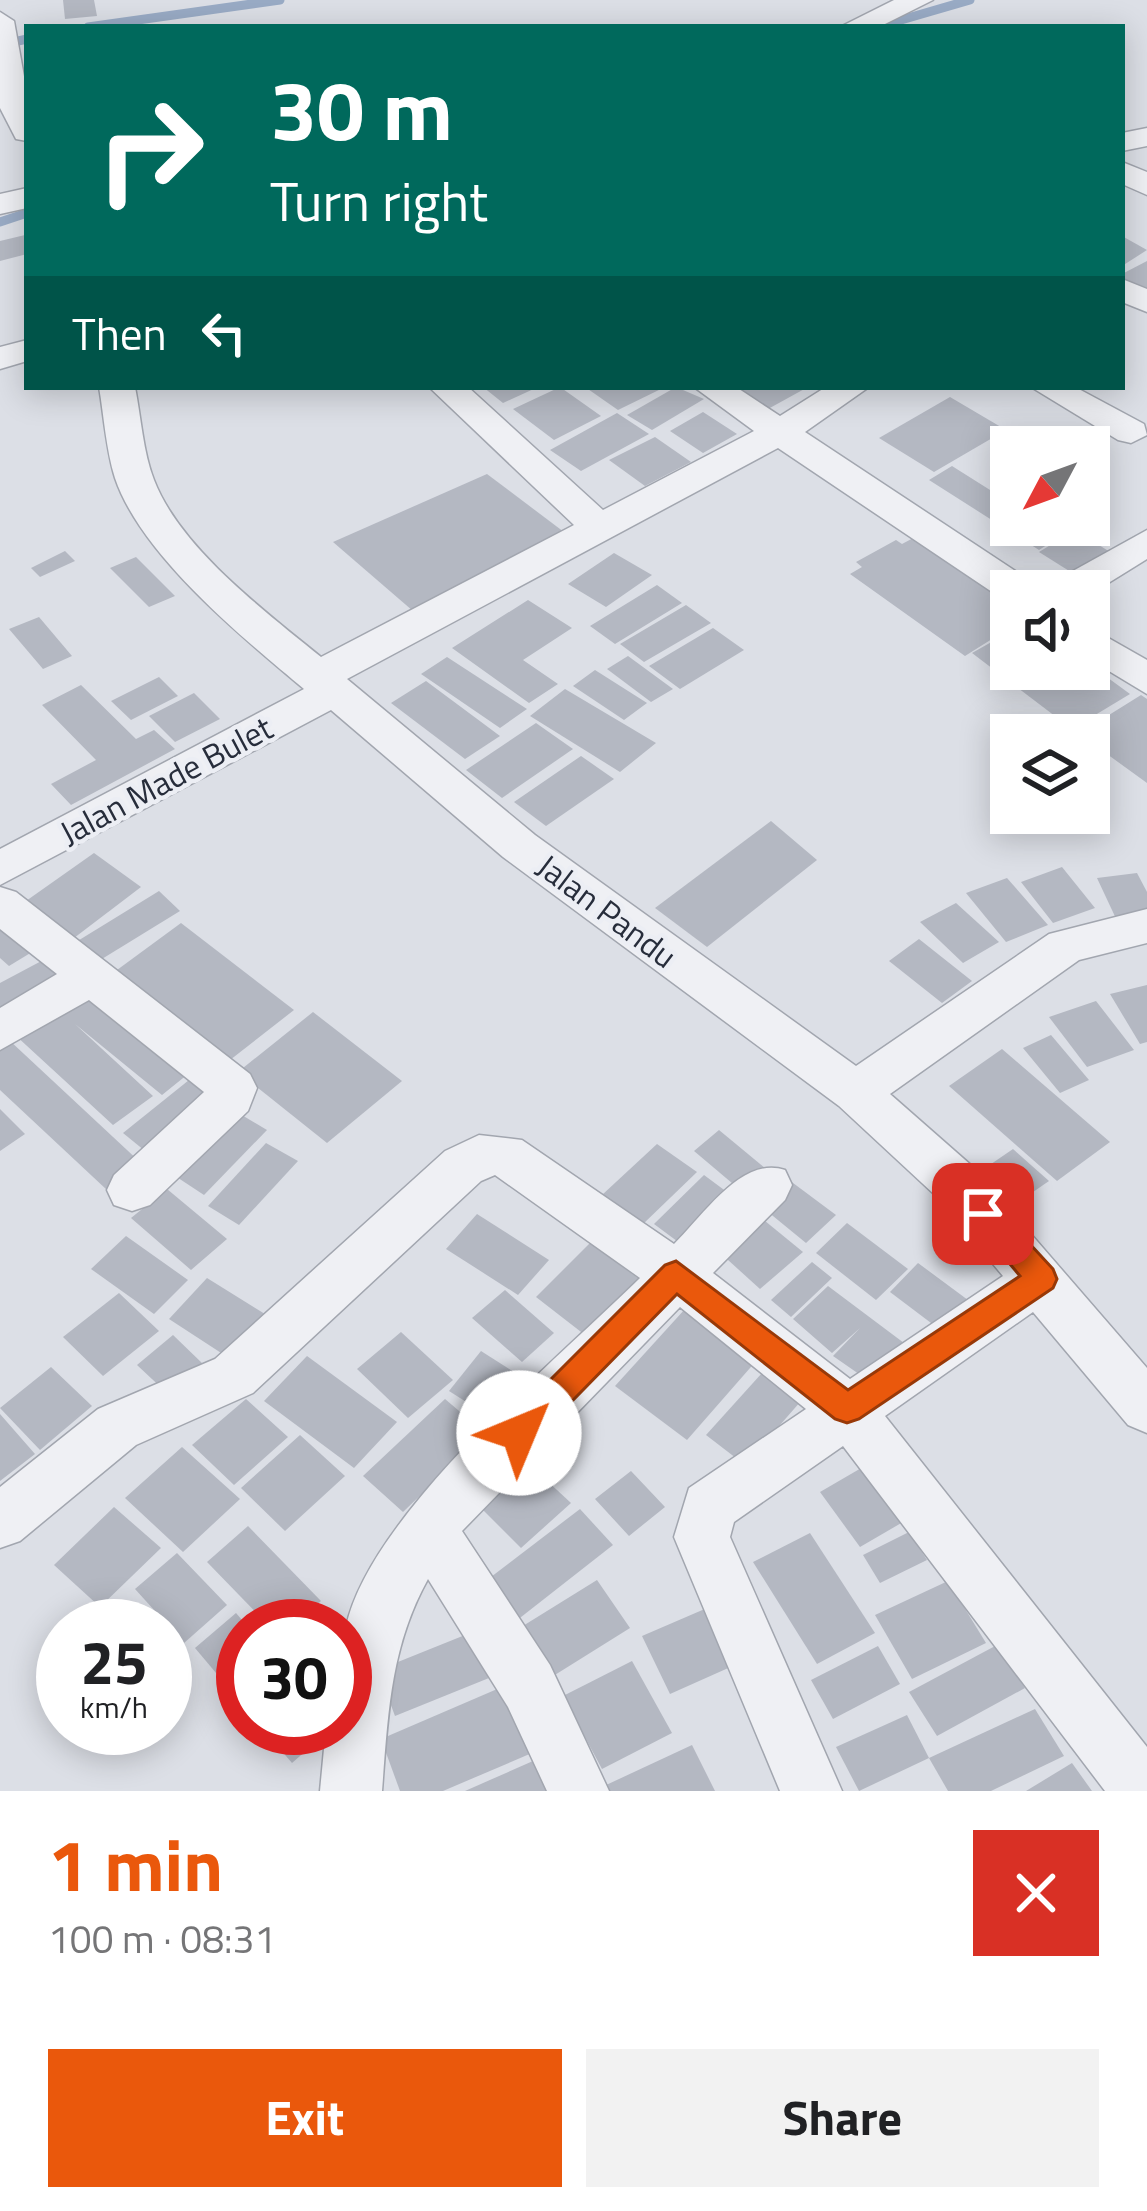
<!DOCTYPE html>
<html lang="en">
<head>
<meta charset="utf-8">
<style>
	:root { --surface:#fff; --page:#f2f2f2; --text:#202124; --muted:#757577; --accent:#ea580c }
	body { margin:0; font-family:"Titillium Web",sans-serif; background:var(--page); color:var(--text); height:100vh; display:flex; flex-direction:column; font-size:45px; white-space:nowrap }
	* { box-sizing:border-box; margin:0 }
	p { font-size:39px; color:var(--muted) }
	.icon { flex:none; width:66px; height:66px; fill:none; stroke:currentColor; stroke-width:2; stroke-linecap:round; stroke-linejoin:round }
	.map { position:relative; height:1791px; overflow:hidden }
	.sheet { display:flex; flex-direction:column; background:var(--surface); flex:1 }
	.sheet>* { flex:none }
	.guide { position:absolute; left:24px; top:24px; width:1101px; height:366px; border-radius:0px; box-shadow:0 6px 30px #0003; background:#00695c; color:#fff; overflow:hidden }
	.needle { width:78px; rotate:229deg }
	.controls { position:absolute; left:990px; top:426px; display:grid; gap:24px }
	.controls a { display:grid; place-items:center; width:120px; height:120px; border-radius:0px; background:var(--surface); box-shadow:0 6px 30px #0003; font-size:60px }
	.speed { position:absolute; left:36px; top:1599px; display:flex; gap:24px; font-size:60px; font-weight:700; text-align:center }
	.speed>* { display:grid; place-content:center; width:156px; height:156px; border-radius:50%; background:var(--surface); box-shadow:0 6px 30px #0003; line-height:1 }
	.speed small { font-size:30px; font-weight:400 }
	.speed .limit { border:18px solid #d22; background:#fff; color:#111 }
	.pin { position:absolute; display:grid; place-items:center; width:102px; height:102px; color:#fff; margin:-51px; border-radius:24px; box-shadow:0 6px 18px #0006 }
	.me { position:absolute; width:132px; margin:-66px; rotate:45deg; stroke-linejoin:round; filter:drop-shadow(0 0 9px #0008) }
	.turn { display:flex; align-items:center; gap:42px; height:252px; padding:0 48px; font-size:54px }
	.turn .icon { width:156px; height:156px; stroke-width:2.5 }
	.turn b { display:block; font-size:84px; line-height:102px }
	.then { display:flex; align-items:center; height:114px; padding:0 48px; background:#0003; gap:24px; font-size:45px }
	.round { display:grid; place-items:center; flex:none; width:126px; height:126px; border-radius:0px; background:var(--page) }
	.headline { display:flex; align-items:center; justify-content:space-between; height:204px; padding:0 48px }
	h1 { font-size:72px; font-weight:700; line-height:90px; color:var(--accent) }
	.button { display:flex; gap:24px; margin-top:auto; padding:24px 48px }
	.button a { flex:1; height:138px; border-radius:0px; background:var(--accent); color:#fff; font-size:48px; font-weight:700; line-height:138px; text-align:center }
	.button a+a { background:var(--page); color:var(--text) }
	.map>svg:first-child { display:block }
</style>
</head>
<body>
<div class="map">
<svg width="1147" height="1791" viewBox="0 0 1147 1791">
	<rect width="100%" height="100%" fill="#dcdfe6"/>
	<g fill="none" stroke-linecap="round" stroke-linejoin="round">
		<g stroke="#99abc5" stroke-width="9">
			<polyline points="88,27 280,0"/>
			<polyline points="877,27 970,0"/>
			<polyline points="0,45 27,39"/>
			<polyline points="0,222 27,213"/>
		</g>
	</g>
	<g fill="#b4b8c2">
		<polygon points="63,0 94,0 97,16 65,19"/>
		<polygon points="25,235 27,254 0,261 0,241"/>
		<polygon points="1122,236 1147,250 1122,266"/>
		<polygon points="1147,261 1147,295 1122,281 1122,274"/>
		<polygon points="483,387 538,387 503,403"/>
		<polygon points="560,387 601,416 554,440 513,409"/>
		<polygon points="585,387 665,387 618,410"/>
		<polygon points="676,387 704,399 652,430 627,415"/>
		<polygon points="734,387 808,387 768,409"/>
		<polygon points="950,397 1006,430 934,472 879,438"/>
		<polygon points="703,412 737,434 703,453 670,431"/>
		<polygon points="617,413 649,434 581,471 550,450"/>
		<polygon points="655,437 691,462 645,486 609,460"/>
		<polygon points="952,466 998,495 1011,487 1011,525 1078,525 1039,550 929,480"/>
		<polygon points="487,474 564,532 413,611 333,542"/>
		<polygon points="1075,530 1110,552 1074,574 1039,552"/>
		<polygon points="917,536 1011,601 1011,627 965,656 850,574 862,567 856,562 896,540 902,544"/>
		<polygon points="65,551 75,561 40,577 31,568"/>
		<polygon points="614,553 652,575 606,607 568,584"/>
		<polygon points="136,557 175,596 149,607 110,568"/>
		<polygon points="657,585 682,603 615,644 590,626"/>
		<polygon points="528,600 572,628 523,660 558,684 529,703 452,648"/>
		<polygon points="686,605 711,623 644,662 620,644"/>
		<polygon points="39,617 72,656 43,669 9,629"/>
		<polygon points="713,628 744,650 680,689 649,666"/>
		<polygon points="1011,631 1011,669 1089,669 1089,664 1130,694 1072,729 972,653"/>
		<polygon points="628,656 673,689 651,702 607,669"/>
		<polygon points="447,657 527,709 500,728 421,674"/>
		<polygon points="595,670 647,703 624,720 573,686"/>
		<polygon points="159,677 178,696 131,720 111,701"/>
		<polygon points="426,681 500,736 465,759 391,703"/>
		<polygon points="81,685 136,739 154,730 175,749 71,805 51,784 96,760 42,705"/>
		<polygon points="565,689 656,743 620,772 530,716"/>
		<polygon points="194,693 220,719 175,742 149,716"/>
		<polygon points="1141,695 1147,699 1147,783 1089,741 1089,735 1077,735"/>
		<polygon points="536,723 573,749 502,798 466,770"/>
		<polygon points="581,756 614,779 546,826 514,802"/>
		<polygon points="771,821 817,860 707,947 655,908"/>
		<polygon points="94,853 141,887 74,938 26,901"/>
		<polygon points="1062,867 1095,908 1053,923 1021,882"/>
		<polygon points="1137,873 1147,892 1147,921 1119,925 1097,878"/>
		<polygon points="1007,878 1048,925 1006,942 966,893"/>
		<polygon points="159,891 180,911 97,962 76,942"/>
		<polygon points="956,903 999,942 963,963 920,922"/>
		<polygon points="0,923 32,952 9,966 0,958"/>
		<polygon points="181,923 294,1010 230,1060 117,970"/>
		<polygon points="919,939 972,981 942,1003 889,961"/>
		<polygon points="47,958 68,984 0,1021 0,983"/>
		<polygon points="1147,985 1147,1042 1140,1044 1110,994"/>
		<polygon points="79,988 188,1074 162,1095 75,1024 153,1096 113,1125 14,1034"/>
		<polygon points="1096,1001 1134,1050 1087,1067 1049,1017"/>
		<polygon points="313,1012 402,1081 327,1143 238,1072"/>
		<polygon points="1051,1035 1089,1080 1060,1093 1023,1048"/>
		<polygon points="9,1040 142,1164 107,1190 0,1090 0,1047"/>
		<polygon points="1002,1049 1110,1142 1057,1181 949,1086"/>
		<polygon points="194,1076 222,1097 150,1155 123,1133"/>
		<polygon points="225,1105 267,1130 204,1195 163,1168"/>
		<polygon points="0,1109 25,1134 0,1151"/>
		<polygon points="719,1130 771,1173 745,1194 694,1151"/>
		<polygon points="266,1143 298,1161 239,1225 208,1206"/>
		<polygon points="657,1144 697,1172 642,1225 602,1195"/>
		<polygon points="1013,1149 1049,1181 1010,1208 975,1175"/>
		<polygon points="704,1175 739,1201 689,1250 654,1224"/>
		<polygon points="785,1177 836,1215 806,1243 757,1203"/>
		<polygon points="167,1189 227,1239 191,1270 131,1218"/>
		<polygon points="477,1214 549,1260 518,1295 446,1249"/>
		<polygon points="759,1216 803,1252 760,1289 717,1250"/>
		<polygon points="847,1223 908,1269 876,1300 816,1253"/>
		<polygon points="126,1236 188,1280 154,1314 91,1269"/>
		<polygon points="590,1243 639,1279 585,1335 536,1297"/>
		<polygon points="812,1262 832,1278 791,1317 771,1300"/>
		<polygon points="918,1263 972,1303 943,1332 890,1292"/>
		<polygon points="207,1278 273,1319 235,1362 169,1319"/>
		<polygon points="828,1286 908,1346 869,1381 833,1356 860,1328 832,1353 793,1319"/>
		<polygon points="505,1290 554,1333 522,1362 472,1318"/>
		<polygon points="119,1293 159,1331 103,1376 63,1337"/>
		<polygon points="685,1309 757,1360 687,1440 615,1386"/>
		<polygon points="401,1332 453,1380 408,1418 357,1369"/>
		<polygon points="173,1335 203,1364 168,1394 137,1365"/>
		<polygon points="481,1351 533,1384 501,1424 449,1391"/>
		<polygon points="307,1356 397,1422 354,1468 264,1401"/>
		<polygon points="51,1367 92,1406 40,1450 0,1408"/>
		<polygon points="762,1373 801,1401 745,1465 706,1435"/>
		<polygon points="246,1399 288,1437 234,1485 192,1445"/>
		<polygon points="445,1399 485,1433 403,1512 363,1476"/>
		<polygon points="0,1414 35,1454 0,1481"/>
		<polygon points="300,1435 345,1476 285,1531 241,1488"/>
		<polygon points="182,1447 240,1499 183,1552 125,1498"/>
		<polygon points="530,1465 571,1503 521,1548 481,1508"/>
		<polygon points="863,1467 903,1522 860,1547 820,1492"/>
		<polygon points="631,1471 665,1507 629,1536 595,1499"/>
		<polygon points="114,1507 161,1548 100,1607 54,1565"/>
		<polygon points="580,1509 613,1545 516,1621 483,1583"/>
		<polygon points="248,1526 321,1601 293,1626 269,1626 207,1562"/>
		<polygon points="909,1532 927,1560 880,1583 863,1555"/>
		<polygon points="810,1533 875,1633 817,1664 753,1562"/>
		<polygon points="177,1553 227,1605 184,1643 135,1589"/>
		<polygon points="597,1580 630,1628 550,1678 518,1629"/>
		<polygon points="948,1581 986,1643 912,1679 875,1615"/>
		<polygon points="707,1608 735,1665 670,1694 642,1636"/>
		<polygon points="236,1613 247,1626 243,1705 195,1648"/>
		<polygon points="470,1633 489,1678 395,1716 378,1670"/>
		<polygon points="997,1645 1025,1688 937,1736 909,1692"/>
		<polygon points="878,1646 900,1684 833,1719 811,1680"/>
		<polygon points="632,1661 672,1733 602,1769 563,1696"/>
		<polygon points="511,1683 539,1750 443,1791 400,1791 381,1739"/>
		<polygon points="1035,1709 1064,1756 991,1791 948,1791 929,1758"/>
		<polygon points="907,1715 929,1758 859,1791 836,1747"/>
		<polygon points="262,1728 332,1728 292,1763"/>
		<polygon points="692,1745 715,1791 606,1791 604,1786"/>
		<polygon points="533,1761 546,1791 465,1791"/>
		<polygon points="1072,1763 1092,1791 1026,1791"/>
	</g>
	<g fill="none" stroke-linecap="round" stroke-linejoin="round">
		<defs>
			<g id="street">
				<polygon points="894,0 933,0 879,27 840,27"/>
				<polygon points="0,12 14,21 27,93 27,141 16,139 0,108"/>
				<polygon points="1147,128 1147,146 1122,151 1122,133"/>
				<polygon points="1122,162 1147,172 1147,195 1122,184"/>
				<polygon points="27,188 27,208 0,214 0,194"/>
				<polygon points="1122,279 1147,289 1147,312 1122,302"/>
				<polygon points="27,340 27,361 0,369 0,347"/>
				<path d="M99 387H135C141 417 143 452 154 480 180 548 266 612 321 657L574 525 429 387H468L603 510 754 431 694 387H736L780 416 826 387H869L805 432 1032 582 1038 591H1011V602L1004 600 778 448 347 679 535 835 856 1066 1049 934 1147 909V943L1079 960 890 1094 972 1166 1147 1368V1433L1128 1425 1033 1312 885 1416 1147 1747V1791H1105L843 1446 734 1522 730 1537 842 1791H780L674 1537 689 1488 806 1409 680 1307 462 1531 550 1665 609 1791H547L508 1707 428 1579C390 1647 388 1715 382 1791H320L326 1728H345C345 1696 339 1658 346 1627 370 1514 557 1360 640 1278L495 1175 481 1181 253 1393 136 1445 20 1541 0 1548V1487L98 1409 215 1359 445 1151 479 1135 522 1140 674 1244C703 1216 742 1155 785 1170L792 1185 785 1200 713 1273 850 1379 1003 1276 936 1196 839 1106 503 857 331 710 0 885V849L304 689C244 639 141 555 115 478 106 450 104 416 99 387Z"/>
				<polygon points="1031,387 1075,387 1144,424 1147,435 1131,443 1118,440"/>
				<polygon points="1147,530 1147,559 1089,595 1047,591 1053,582"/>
				<polygon points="1089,627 1147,660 1147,694 1089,659"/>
				<polygon points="0,887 16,892 250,1074 257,1088 248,1111 150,1205 132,1211 114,1205 107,1190 114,1175 204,1092 89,1000 0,1050 0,1008 57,974 0,929"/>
			</g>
		</defs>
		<use href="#street" stroke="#a2a6af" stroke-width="3"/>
		<use href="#street" fill="#eff0f4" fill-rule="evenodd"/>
	</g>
	<polygon fill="#ea580c" stroke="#983908" stroke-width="3" points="983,1201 994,1205 1053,1269 1057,1279 1053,1288 859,1419 847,1423 835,1419 677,1294 531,1443 519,1448 508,1443 503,1433 508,1422 665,1265 676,1261 848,1390 1020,1276 968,1214"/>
	<g text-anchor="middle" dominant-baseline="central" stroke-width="9" stroke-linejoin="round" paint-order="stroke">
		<g font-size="33" fill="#272d3b" stroke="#eceef4">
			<text transform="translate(166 780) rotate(-28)">Jalan Made Bulet</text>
			<text transform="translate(607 911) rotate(37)">Jalan Pandu</text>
		</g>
	</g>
</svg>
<div class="controls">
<a><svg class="needle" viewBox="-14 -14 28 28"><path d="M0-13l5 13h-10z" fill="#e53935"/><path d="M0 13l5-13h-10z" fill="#757577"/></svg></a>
<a><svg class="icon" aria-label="sound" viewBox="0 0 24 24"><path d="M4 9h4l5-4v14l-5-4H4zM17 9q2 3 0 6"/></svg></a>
<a><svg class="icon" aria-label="layers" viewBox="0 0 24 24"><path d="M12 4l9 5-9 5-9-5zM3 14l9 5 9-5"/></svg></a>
</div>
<div class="speed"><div>25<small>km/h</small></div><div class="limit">30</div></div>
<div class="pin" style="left:983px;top:1214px;background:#d93025"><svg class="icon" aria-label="arrive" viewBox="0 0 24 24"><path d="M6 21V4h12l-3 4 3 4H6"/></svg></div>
<svg class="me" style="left:519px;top:1433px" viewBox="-20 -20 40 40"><circle r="19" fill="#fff"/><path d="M0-13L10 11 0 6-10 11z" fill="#ea580c"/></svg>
<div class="guide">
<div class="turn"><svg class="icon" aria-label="right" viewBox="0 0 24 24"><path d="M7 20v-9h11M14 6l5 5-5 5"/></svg><div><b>30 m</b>Turn right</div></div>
<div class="then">Then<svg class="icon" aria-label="left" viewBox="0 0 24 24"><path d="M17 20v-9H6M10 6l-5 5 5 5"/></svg></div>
</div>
</div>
<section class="sheet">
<div class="headline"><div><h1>1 min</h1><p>100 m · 08:31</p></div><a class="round" style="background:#d93025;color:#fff"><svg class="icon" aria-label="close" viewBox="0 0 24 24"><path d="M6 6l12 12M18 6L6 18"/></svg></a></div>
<div class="button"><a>Exit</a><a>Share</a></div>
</section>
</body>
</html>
